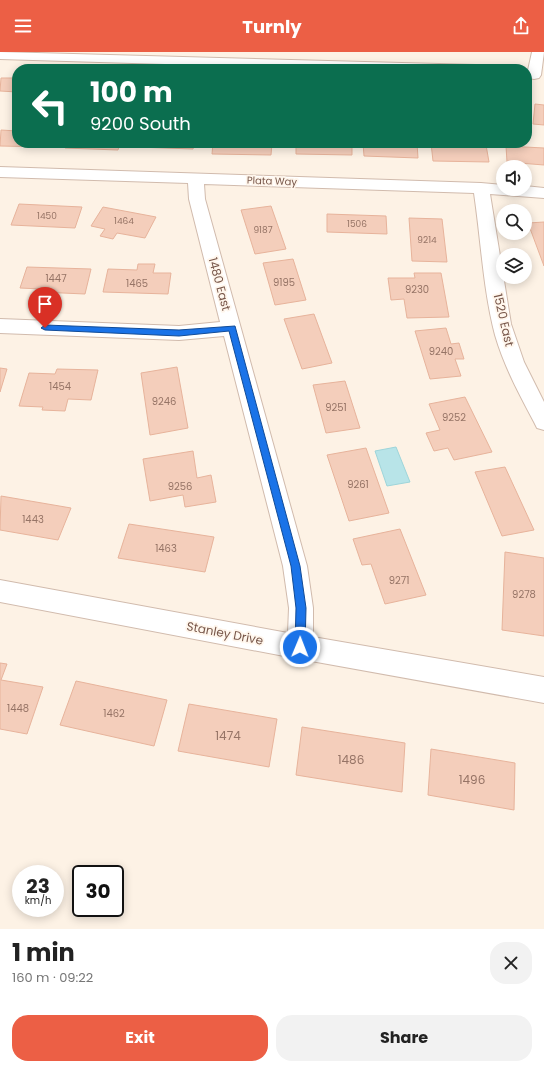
<!DOCTYPE html>
<html lang="en">
<head>
<meta charset="utf-8">
<style>
	:root { --surface:#fff; --page:#f2f2f2; --text:#222; --muted:#767676; --accent:#ec5f45 }
	body { margin:0; font-family:Poppins,sans-serif; background:var(--page); color:var(--text); height:100vh; display:flex; flex-direction:column; font-size:15px; white-space:nowrap }
	* { box-sizing:border-box; margin:0 }
	p { font-size:13px; color:var(--muted) }
	.icon { flex:none; width:22px; height:22px; fill:none; stroke:currentColor; stroke-width:2; stroke-linecap:round; stroke-linejoin:round }
	.map { position:relative; height:877px; overflow:hidden }
	.sheet { display:flex; flex-direction:column; background:var(--surface); flex:1 }
	.sheet>* { flex:none }
	.top-card { position:absolute; left:12px; top:12px; width:520px; height:84px; border-radius:16px; box-shadow:0 2px 10px #0003; background:#0b6e4f; color:#fff; overflow:hidden }
	.fabs { position:absolute; left:496px; top:108px; display:grid; gap:8px }
	.fabs a { display:grid; place-items:center; width:36px; height:36px; border-radius:50%; background:var(--surface); box-shadow:0 2px 10px #0003; font-size:20px }
	.speed { position:absolute; left:12px; top:813px; display:flex; gap:8px; font-size:20px; font-weight:700; text-align:center }
	.speed>* { display:grid; place-content:center; width:52px; height:52px; border-radius:50%; background:var(--surface); box-shadow:0 2px 10px #0003; line-height:1 }
	.speed small { font-size:10px; font-weight:400 }
	.speed .limit { border:2px solid #111; border-radius:6px; background:#fff; color:#111 }
	.pin { position:absolute; display:grid; place-items:center; width:34px; height:34px; color:#fff; margin:-41px -17px; border-radius:50% 50% 50% 0; rotate:-45deg; box-shadow:0 0 4px #0007 }
	.pin .icon { rotate:45deg }
	.me { position:absolute; width:44px; margin:-22px; rotate:1deg; stroke-linejoin:round; filter:drop-shadow(0 0 3px #0008) }
	.turn { display:flex; align-items:center; gap:14px; height:84px; padding:0 12px; font-size:18px }
	.turn .icon { width:52px; height:52px; stroke-width:2.5 }
	.turn b { display:block; font-size:28px; line-height:34px }
	.round { display:grid; place-items:center; flex:none; width:42px; height:42px; border-radius:16px; background:var(--page) }
	.overview { display:flex; align-items:center; justify-content:space-between; height:68px; padding:0 12px }
	h1 { font-size:24px; font-weight:700; line-height:30px }
	.button { display:flex; gap:8px; margin-top:auto; padding:8px 12px }
	.button a { flex:1; height:46px; border-radius:16px; background:var(--accent); color:#fff; font-size:16px; font-weight:700; line-height:46px; text-align:center }
	.button a+a { background:var(--page); color:var(--text) }
	header { display:flex; justify-content:space-between; align-items:center; height:52px; padding:0 12px; background:var(--accent); color:#fff; font-size:18px; font-weight:700 }
	.map>svg:first-child { display:block }
</style>
</head>
<body>
<header><svg class="icon" aria-label="menu" viewBox="0 0 24 24"><path d="M4 6h16M4 12h16M4 18h16"/></svg>Turnly<svg class="icon" aria-label="share" viewBox="0 0 24 24"><path d="M12 15V3M7 8l5-5 5 5M5 13v7h14v-7"/></svg></header>
<div class="map">
<svg width="544" height="877" viewBox="0 0 544 877">
	<rect width="100%" height="100%" fill="#fdf2e5"/>
	<polygon fill="#b8e4e8" stroke="#9ed5da" points="396,395 410,430 387,434 375,399"/>
	<g fill="#f4cebb" stroke="#e7b39b">
		<polygon points="1,26 17,26 17,40 0,39"/>
		<polygon points="535,52 544,53 544,73 533,72"/>
		<polygon points="1,78 17,79 17,91 50,91 49,95 0,94"/>
		<polygon points="67,91 120,91 118,98 65,96"/>
		<polygon points="138,91 195,91 193,97 137,95"/>
		<polygon points="213,91 272,91 271,103 212,102"/>
		<polygon points="296,91 352,91 352,103 296,102"/>
		<polygon points="363,91 417,91 418,106 364,104"/>
		<polygon points="431,91 486,93 489,110 433,109"/>
		<polygon points="506,94 544,96 544,113 507,110"/>
		<polygon points="19,152 82,155 75,176 11,173"/>
		<polygon points="271,154 286,197 255,202 241,158"/>
		<polygon points="103,155 156,165 145,186 117,181 113,187 100,184 105,177 91,174"/>
		<polygon points="327,162 386,164 387,182 327,180"/>
		<polygon points="409,166 442,167 447,210 412,209"/>
		<polygon points="544,170 544,214 528,171"/>
		<polygon points="293,207 306,248 275,253 263,211"/>
		<polygon points="138,212 155,212 153,221 171,221 168,242 103,240 108,217 137,218"/>
		<polygon points="27,215 91,217 85,242 40,240 41,237 20,236"/>
		<polygon points="414,221 441,221 449,265 407,266 404,247 391,248 388,226 415,226"/>
		<polygon points="314,262 332,311 302,317 284,267"/>
		<polygon points="446,276 451,292 459,291 464,307 455,307 461,324 430,327 415,279"/>
		<polygon points="177,315 188,376 150,383 141,321"/>
		<polygon points="0,316 7,317 0,340"/>
		<polygon points="57,317 98,318 91,348 68,347 65,359 42,358 43,355 19,354 29,321 55,322"/>
		<polygon points="345,329 360,376 326,381 313,333"/>
		<polygon points="465,345 492,400 454,408 448,396 434,399 426,381 440,378 429,352"/>
		<polygon points="366,396 389,461 349,469 327,403"/>
		<polygon points="193,399 197,426 211,423 216,450 185,455 183,443 150,449 143,407"/>
		<polygon points="505,415 534,478 502,484 475,420"/>
		<polygon points="1,444 71,456 58,488 0,478"/>
		<polygon points="129,472 214,485 205,520 118,506"/>
		<polygon points="400,477 426,543 385,552 371,512 362,513 353,487"/>
		<polygon points="505,500 544,506 544,584 502,578"/>
		<polygon points="0,611 7,612 1,628 43,635 27,682 0,677"/>
		<polygon points="76,629 167,648 154,694 60,673"/>
		<polygon points="189,652 277,667 269,715 178,699"/>
		<polygon points="302,675 405,691 402,740 296,723"/>
		<polygon points="431,697 515,711 514,758 428,743"/>
	</g>
	<g fill="none" stroke-linecap="round" stroke-linejoin="round">
		<defs>
			<g id="minor">
				<polygon points="0,0 476,13 481,14 483,17 331,17 0,7"/>
				<polygon points="532,0 544,0 541,23 539,26 534,27 529,26 527,23"/>
				<path d="M0 115 481 131 503 133V137H525V134L544 136V146L490 142 511 272 524 310 544 350V378L537 376 534 370C519 342 504 314 495 283 483 237 481 188 474 141L204 132 205 147 307 514 313 556V585L544 625V651L300 607 0 550V528L288 581 289 556 283 514 224 284 179 288 0 281V267L179 274 220 270 189 147 188 131 0 125Z"/>
			</g>
		</defs>
		<use href="#minor" stroke="#d1bbad" stroke-width="2"/>
		<use href="#minor" fill="#fff" fill-rule="evenodd"/>
	</g>
	<polygon fill="#1a73e8" stroke="#114b97" points="45,273 179,278 235,274 300,514 306,556 305,595 304,599 300,600 297,599 295,595 296,556 291,514 229,279 179,284 45,278 41,276"/>
	<g text-anchor="middle" dominant-baseline="central" stroke-width="3.5" stroke-linejoin="round" paint-order="stroke">
		<g font-size="9" fill="#967466">
			<text x="47" y="164">1450</text>
			<text x="124" y="169">1464</text>
			<text x="357" y="172">1506</text>
			<text x="263" y="178">9187</text>
			<text x="427" y="188">9214</text>
		</g>
		<g font-size="10" fill="#775649" stroke="#fff6ec">
			<text transform="translate(272 129) rotate(2)">Plata Way</text>
		</g>
		<g font-size="10" fill="#967466">
			<text x="56" y="226">1447</text>
			<text x="284" y="230">9195</text>
			<text x="137" y="231">1465</text>
			<text x="417" y="237">9230</text>
			<text x="441" y="299">9240</text>
			<text x="60" y="334">1454</text>
			<text x="164" y="349">9246</text>
			<text x="336" y="355">9251</text>
			<text x="454" y="365">9252</text>
			<text x="358" y="432">9261</text>
			<text x="180" y="434">9256</text>
			<text x="33" y="467">1443</text>
			<text x="166" y="496">1463</text>
			<text x="399" y="528">9271</text>
			<text x="524" y="542">9278</text>
			<text x="18" y="656">1448</text>
			<text x="114" y="661">1462</text>
		</g>
		<g font-size="12" fill="#775649" stroke="#fff6ec">
			<text transform="translate(220 232) rotate(75)">1480 East</text>
			<text transform="translate(504 268) rotate(77)">1520 East</text>
			<text transform="translate(225 581) rotate(11)">Stanley Drive</text>
		</g>
		<g font-size="12" fill="#967466">
			<text x="228" y="683">1474</text>
			<text x="351" y="707">1486</text>
			<text x="472" y="727">1496</text>
		</g>
	</g>
</svg>
<div class="fabs">
<a><svg class="icon" aria-label="sound" viewBox="0 0 24 24"><path d="M4 9h4l5-4v14l-5-4H4zM17 9q2 3 0 6"/></svg></a>
<a><svg class="icon" aria-label="search" viewBox="0 0 24 24"><circle cx="10" cy="10" r="6"/><path d="M15 15l6 6"/></svg></a>
<a><svg class="icon" aria-label="layers" viewBox="0 0 24 24"><path d="M12 4l9 5-9 5-9-5zM3 14l9 5 9-5"/></svg></a>
</div>
<div class="speed"><div>23<small>km/h</small></div><div class="limit">30</div></div>
<div class="pin" style="left:45px;top:276px;background:#d93025"><svg class="icon" aria-label="arrive" viewBox="0 0 24 24"><path d="M6 21V4h12l-3 4 3 4H6"/></svg></div>
<svg class="me" style="left:300px;top:595px" viewBox="-20 -20 40 40"><circle r="17" fill="#1a73e8" stroke="#fff" stroke-width="3"/><path d="M0-11L8 9 0 5-8 9z" fill="#fff"/></svg>
<div class="top-card">
<div class="turn"><svg class="icon" aria-label="left" viewBox="0 0 24 24"><path d="M17 20v-9H6M10 6l-5 5 5 5"/></svg><div><b>100 m</b>9200 South</div></div>
</div>
</div>
<section class="sheet">
<div class="overview"><div><h1>1 min</h1><p>160 m · 09:22</p></div><a class="round"><svg class="icon" aria-label="close" viewBox="0 0 24 24"><path d="M6 6l12 12M18 6L6 18"/></svg></a></div>
<div class="button"><a>Exit</a><a>Share</a></div>
</section>
</body>
</html>
